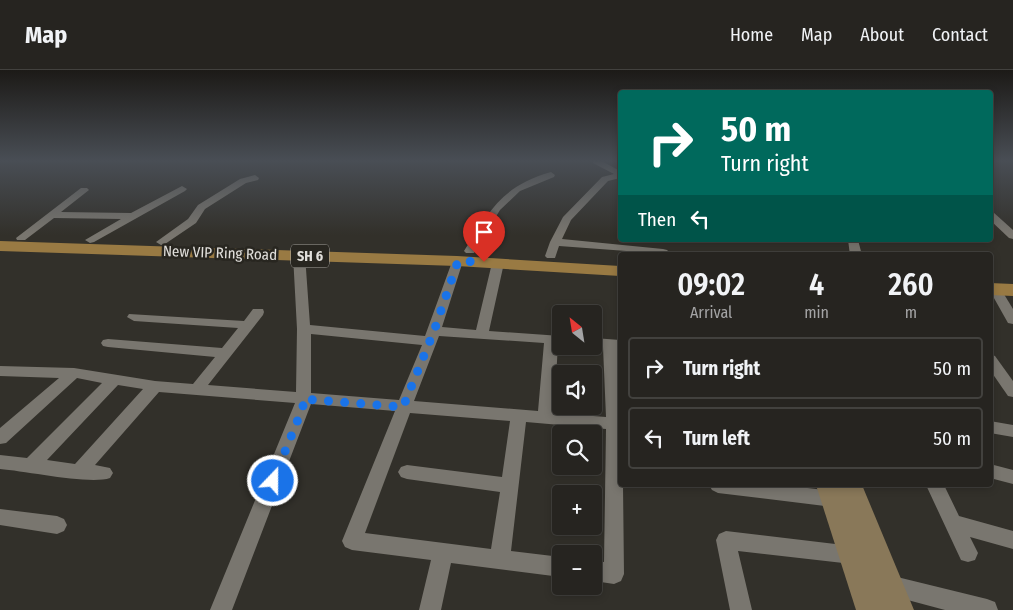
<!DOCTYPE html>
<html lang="en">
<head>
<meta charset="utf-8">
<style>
	:root { --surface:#262420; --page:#2e2c29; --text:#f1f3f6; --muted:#a4a4a5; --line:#42413e }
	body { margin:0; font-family:"Fira Sans Condensed",sans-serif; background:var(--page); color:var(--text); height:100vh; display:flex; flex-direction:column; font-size:19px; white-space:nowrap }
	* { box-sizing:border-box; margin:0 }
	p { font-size:16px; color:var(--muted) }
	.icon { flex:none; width:28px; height:28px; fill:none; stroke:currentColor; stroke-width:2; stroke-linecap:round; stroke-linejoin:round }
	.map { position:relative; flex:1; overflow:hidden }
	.details { position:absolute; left:618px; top:182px; width:375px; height:235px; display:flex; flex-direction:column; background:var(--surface); border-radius:5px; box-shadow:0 2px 8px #0003,0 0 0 1px var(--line) }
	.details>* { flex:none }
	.guide { position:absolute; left:618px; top:20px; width:375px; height:152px; border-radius:5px; box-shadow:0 2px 8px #0003,0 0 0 1px var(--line); background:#00695c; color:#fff; overflow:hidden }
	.needle { width:32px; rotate:330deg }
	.buttons { position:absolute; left:552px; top:235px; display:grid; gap:10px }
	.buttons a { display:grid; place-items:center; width:50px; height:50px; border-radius:5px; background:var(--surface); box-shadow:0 2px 8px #0003,0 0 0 1px var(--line); font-size:25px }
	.pin { position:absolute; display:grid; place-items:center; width:42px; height:42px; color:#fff; margin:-51px -21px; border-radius:50% 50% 50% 0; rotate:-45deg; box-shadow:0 0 5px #0007 }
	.pin .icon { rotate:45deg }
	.me { position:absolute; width:55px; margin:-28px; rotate:22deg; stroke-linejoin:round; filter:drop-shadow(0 0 4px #0008) }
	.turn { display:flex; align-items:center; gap:18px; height:105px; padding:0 20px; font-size:22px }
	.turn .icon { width:65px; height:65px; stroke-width:2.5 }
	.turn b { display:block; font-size:35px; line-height:42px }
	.then { display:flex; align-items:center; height:48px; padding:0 20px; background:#0003; gap:10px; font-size:19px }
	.eta { display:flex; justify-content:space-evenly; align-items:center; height:85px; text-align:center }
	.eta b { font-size:30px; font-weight:600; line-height:35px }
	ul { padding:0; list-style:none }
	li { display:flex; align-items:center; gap:15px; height:62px; margin:0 10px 8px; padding:0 10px; border:2px solid var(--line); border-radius:5px }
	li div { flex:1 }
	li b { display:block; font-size:19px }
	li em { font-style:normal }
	header { display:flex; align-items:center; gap:30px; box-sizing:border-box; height:70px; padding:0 25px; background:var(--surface); border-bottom:1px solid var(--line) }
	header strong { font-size:24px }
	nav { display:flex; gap:28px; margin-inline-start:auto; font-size:18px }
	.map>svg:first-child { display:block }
</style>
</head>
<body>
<header>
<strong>Map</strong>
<nav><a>Home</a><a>Map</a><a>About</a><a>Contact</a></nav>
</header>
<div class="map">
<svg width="1013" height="540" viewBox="0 0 1013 540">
	<rect width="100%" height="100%" fill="#32302a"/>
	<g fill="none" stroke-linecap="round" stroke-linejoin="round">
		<g fill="#79766f" fill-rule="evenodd">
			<polygon points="593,90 600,90 620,101 620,108 608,111 571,150 562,169 663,179 667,180 669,182 667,184 559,176 555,188 547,188 545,186 550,172 563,147 602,107 614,104 593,93"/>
			<path d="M551 102 555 105 554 107 520 121 500 140 474 183H466L464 181C490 140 502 116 551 102Z"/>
			<polygon points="255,105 259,108 258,110 246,113 205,139 196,153 165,174 161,175 156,172 188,149 198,135 240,109"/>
			<polygon points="182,116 187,119 185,121 94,172 90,173 85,170 121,149 54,148 25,170 17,170 16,168 81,118 87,118 89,120 61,142 131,143"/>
			<polygon points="990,141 993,142 1013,160 1013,169 1009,168 990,150"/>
			<polygon points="848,170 858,170 862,185 850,185"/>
			<path d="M299 182 305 185 310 255 425 266 453 189 457 188 463 191 442 257 476 260 492 193 498 190 502 191 504 193 489 261 561 266V274H558L554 343 606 347 603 277 594 276V268L620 270V278H617L620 321V415H623L624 504 621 511 614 514 594 511V491L604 492 606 359 526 352 511 481 561 487V507L451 493 441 540H419L431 490 352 480 345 477 342 471 395 341 311 334 232 540H210L295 333 159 322 95 395 110 398 113 403 110 408C90 415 26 401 0 399V385L27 388 102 313 77 308 6 373 0 374V358L59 308 0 306V296L74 298 155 311 193 314 215 287 108 277 103 276 101 273 103 270 108 269 222 278 238 258 134 251 127 247 129 244 244 251 253 239H263L264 242 263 245 208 315 296 322 297 259 293 185ZM311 264 422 275 399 330 311 323ZM439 266 544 273 538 341 414 331ZM118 315 143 319 75 394 47 390ZM410 343 510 351 502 407 407 395 401 397 398 402 401 407 407 409 500 422 491 479 365 463Z"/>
			<polygon points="995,215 999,216 1013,239 1013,254 1008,253 990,221 991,216"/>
			<polygon points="990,284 995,286 1013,311 1013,327 1008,326 990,300"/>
			<polygon points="990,351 1013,355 1013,367 990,363"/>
			<polygon points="990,394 1013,400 1013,414 990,408"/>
			<polygon points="709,415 782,415 833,421 840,423 842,429 840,435 833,437 718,423 712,420"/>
			<polygon points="926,415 944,415 959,446 1013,461 1013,479 970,467 978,483 975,490 968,492 961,490"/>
			<polygon points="0,439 57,446 64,449 67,455 64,461 57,464 0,455"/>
			<polygon points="726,461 852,476 859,478 862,485 859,492 852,494 738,481 752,540 730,540 716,470 719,464"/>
			<polygon points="889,505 987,529 995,532 998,540 945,540 889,525 881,522 878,515 881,508"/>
		</g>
		<polygon fill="#897859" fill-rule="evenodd" points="816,415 862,415 914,540 856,540"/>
		<g fill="#997a43" fill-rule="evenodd">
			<polygon points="0,171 457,186 620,196 620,206 457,196 0,181"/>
			<polygon points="990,213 1013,214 1013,226 990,225"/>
		</g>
	</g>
	<linearGradient id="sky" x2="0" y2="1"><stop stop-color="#1c1a17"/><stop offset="0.55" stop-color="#494e55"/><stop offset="1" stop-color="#494e55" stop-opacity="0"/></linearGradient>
	<rect width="1013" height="165" fill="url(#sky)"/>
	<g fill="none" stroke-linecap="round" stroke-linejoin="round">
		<polyline stroke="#1a73e8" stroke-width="9" stroke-dasharray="0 16.2" points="273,411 303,337 303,329 403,337 434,261 458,191 484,192"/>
	</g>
	<g text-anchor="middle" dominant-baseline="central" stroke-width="5" stroke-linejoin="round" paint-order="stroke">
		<rect fill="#282620" stroke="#aaa8a3" stroke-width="1" x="291" y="174.5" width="38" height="23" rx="4"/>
		<g font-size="14" font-weight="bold" fill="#e1dfdb">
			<text x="310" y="186">SH 6</text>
		</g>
		<g font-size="15" fill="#e1dfdb" stroke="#282620">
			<text transform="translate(220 183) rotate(2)">New VIP Ring Road</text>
		</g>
	</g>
</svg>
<div class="buttons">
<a><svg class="needle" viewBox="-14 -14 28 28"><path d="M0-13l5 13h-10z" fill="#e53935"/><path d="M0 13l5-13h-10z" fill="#a4a4a5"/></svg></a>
<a><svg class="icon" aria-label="sound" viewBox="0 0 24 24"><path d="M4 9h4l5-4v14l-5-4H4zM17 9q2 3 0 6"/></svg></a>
<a><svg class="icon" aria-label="search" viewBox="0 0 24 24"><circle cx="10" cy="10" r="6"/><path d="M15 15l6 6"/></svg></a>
<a>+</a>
<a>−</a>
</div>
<div class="pin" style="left:484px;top:192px;background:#d93025"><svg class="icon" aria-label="arrive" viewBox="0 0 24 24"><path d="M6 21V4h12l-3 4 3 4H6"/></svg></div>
<svg class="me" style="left:273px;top:411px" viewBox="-20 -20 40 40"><circle r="17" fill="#1a73e8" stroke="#fff" stroke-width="3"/><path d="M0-11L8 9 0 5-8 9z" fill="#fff"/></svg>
<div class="guide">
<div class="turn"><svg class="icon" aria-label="right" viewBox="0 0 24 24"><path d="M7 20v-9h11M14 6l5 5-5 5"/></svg><div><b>50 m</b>Turn right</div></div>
<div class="then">Then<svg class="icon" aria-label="left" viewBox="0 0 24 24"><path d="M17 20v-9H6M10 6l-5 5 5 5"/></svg></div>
</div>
<section class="details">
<div class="eta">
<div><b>09:02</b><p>Arrival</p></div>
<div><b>4</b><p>min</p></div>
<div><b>260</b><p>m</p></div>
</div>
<ul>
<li><svg class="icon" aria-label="right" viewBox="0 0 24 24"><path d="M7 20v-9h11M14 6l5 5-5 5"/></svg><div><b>Turn right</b></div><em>50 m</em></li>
<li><svg class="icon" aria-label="left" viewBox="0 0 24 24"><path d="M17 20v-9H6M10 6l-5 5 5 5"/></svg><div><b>Turn left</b></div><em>50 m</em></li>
</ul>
</section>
</div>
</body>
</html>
